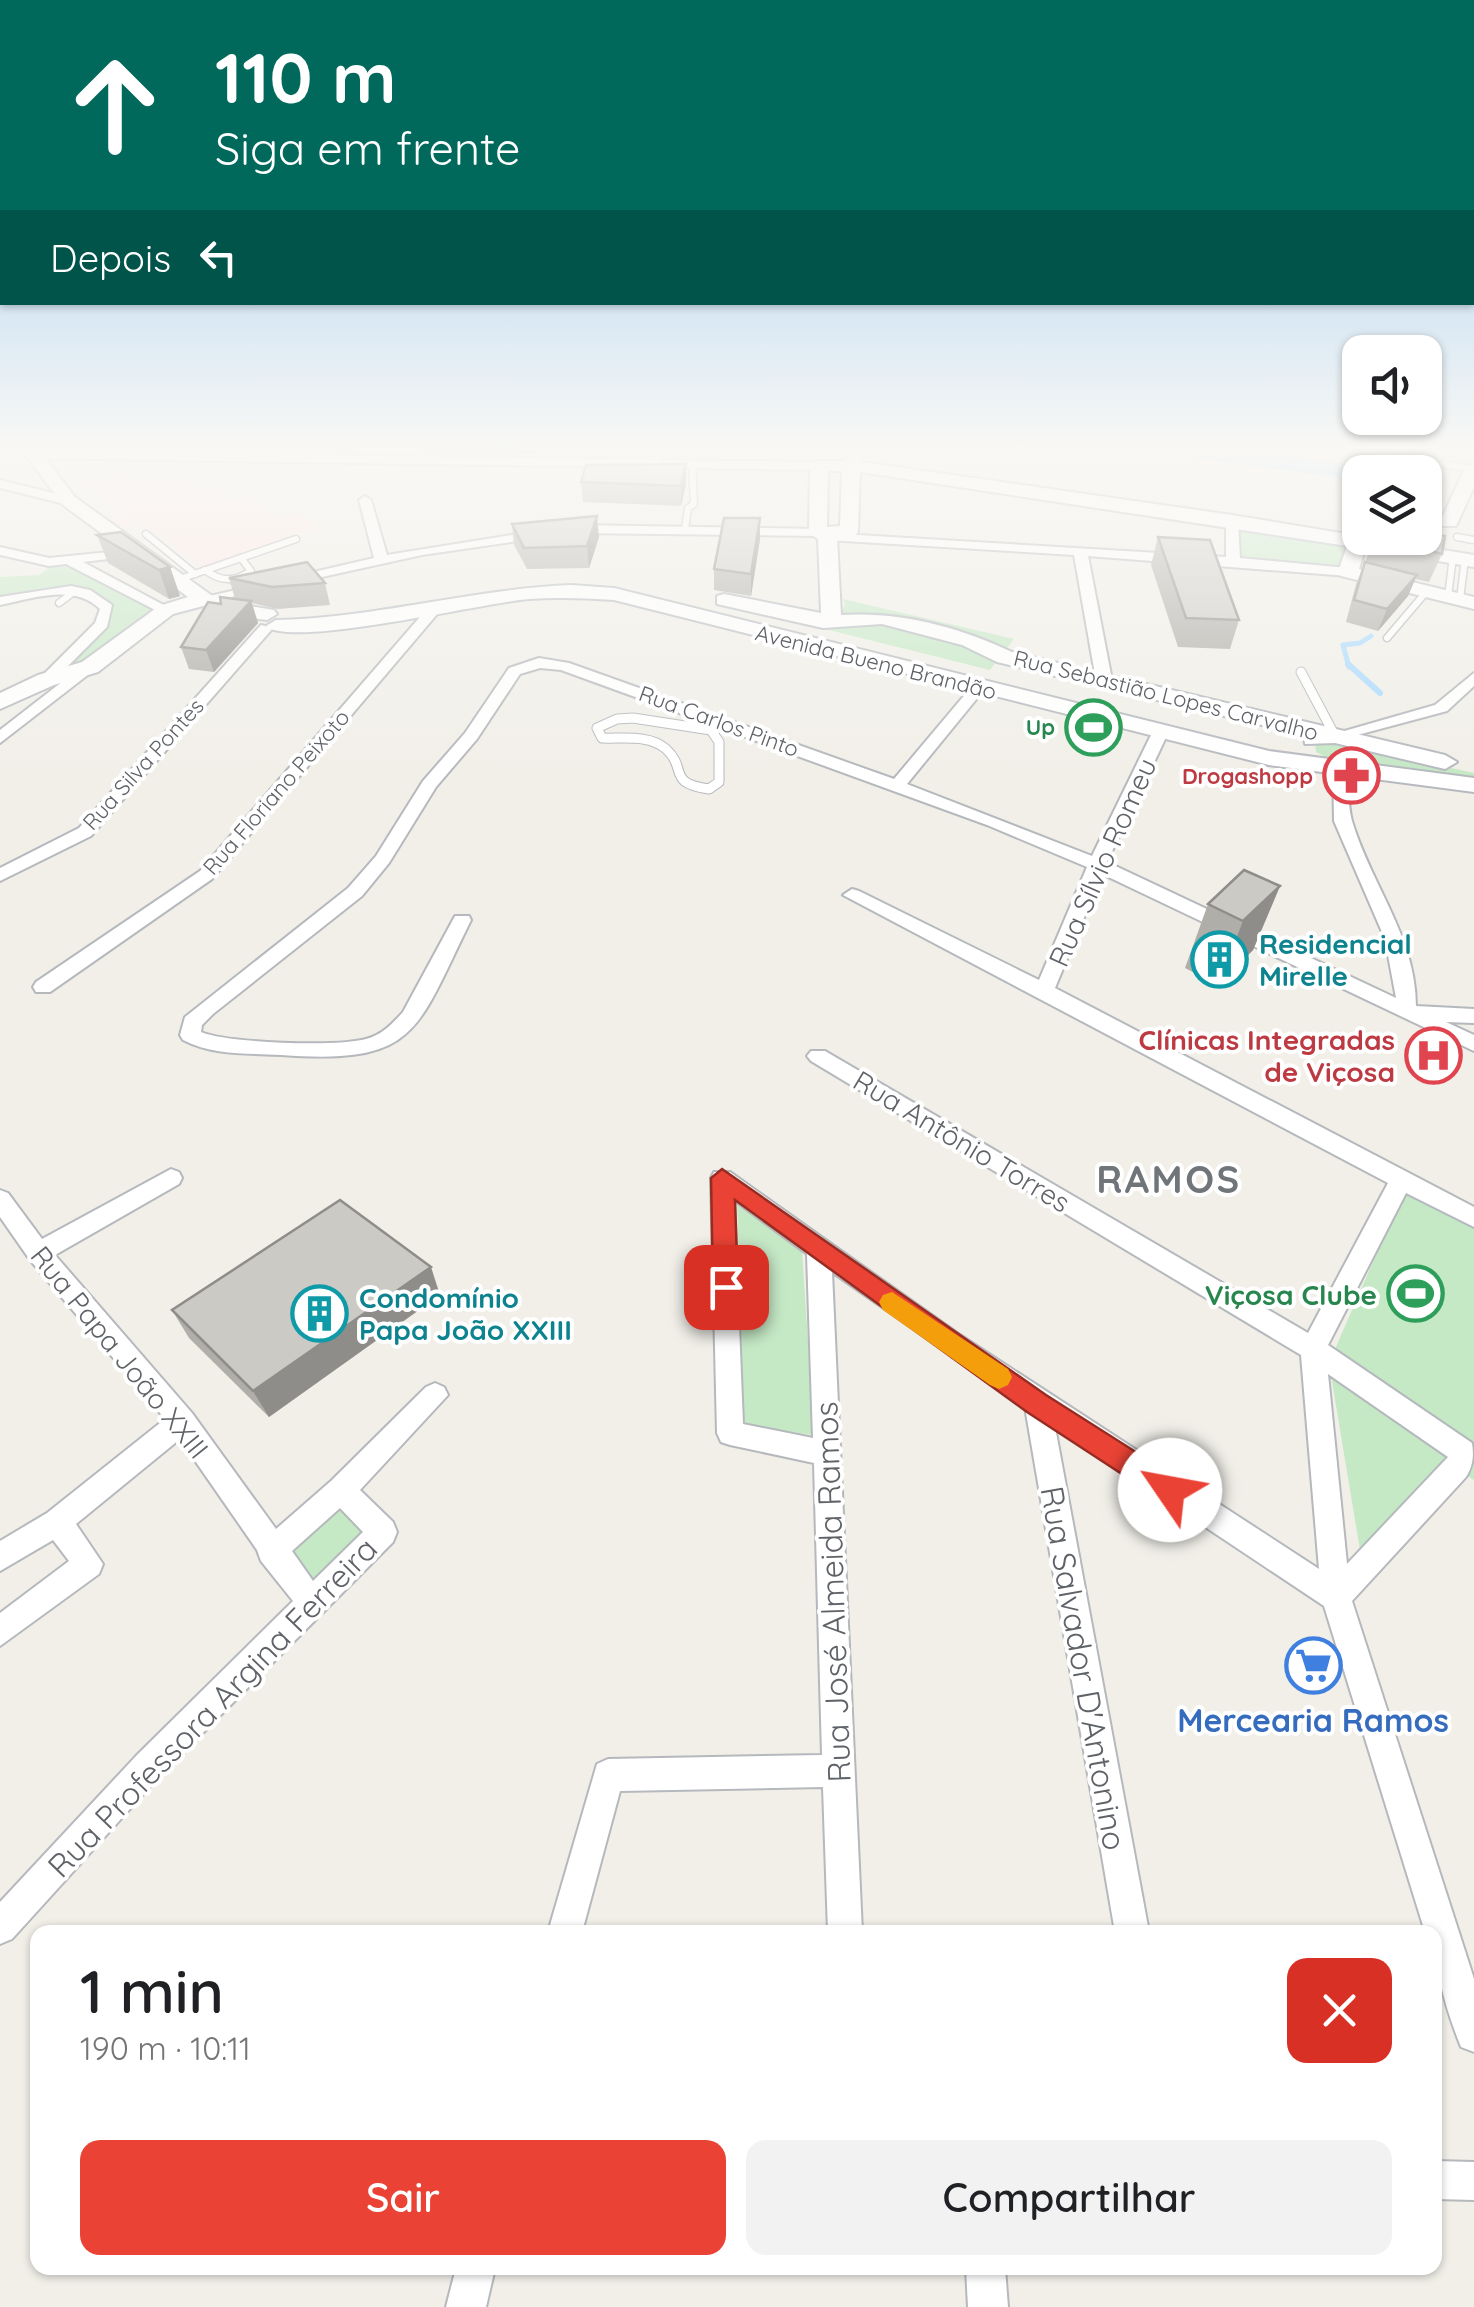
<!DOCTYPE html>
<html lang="pt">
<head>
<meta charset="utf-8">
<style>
	:root { --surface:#fff; --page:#f2f2f2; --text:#202124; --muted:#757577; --accent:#ea4335 }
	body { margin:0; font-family:Quicksand,sans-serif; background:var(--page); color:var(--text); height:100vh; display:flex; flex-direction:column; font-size:38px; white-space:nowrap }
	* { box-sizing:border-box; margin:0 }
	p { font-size:32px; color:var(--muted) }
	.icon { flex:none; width:55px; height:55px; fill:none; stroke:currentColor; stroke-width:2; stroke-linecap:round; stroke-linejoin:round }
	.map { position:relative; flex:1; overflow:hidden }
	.panel { position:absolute; left:30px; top:1925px; width:1412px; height:350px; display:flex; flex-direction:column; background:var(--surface); border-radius:20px; box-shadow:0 2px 8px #0004 }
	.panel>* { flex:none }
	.guide { position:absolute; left:0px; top:0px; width:1475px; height:305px; box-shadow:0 2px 8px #0004; background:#00695c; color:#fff; overflow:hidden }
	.fabs { position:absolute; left:1342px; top:335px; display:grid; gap:20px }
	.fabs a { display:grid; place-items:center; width:100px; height:100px; border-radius:20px; background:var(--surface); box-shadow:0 2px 8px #0004; font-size:50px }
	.pin { position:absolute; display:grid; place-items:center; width:85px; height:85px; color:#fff; margin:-42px; border-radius:20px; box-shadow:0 5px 15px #0006 }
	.me { position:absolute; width:110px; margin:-55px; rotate:303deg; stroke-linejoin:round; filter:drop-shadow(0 0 8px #0008) }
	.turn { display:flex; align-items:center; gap:35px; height:210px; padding:0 50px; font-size:45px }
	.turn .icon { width:130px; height:130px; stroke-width:2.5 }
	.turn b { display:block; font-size:70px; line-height:85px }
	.then { display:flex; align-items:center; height:95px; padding:0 50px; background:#0003; gap:20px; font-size:38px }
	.round { display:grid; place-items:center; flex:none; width:105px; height:105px; border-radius:20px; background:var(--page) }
	.headline { display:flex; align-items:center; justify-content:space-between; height:170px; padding:0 50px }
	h1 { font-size:60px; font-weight:600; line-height:75px }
	.action { display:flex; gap:20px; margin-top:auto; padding:20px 50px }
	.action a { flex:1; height:115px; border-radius:20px; background:var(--accent); color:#fff; font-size:40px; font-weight:600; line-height:115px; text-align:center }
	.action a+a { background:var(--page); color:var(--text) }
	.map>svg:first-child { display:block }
</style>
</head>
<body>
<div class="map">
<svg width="1474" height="2307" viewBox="0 0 1474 2307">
	<rect width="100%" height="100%" fill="#f1efe8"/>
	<polygon fill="#fce8e6" points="120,473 130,480 155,481 172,477 192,490 205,486 227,501 244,496 280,518 297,513 319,527 203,567 137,521 129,523 134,527 127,533 104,516 125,520 133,518 120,508 104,505 108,499 86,483"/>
	<g fill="#c5e8c5">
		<polygon points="1231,525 1356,545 1347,571 1235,561"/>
		<polygon points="51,566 77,567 161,610 84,664 62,668 110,608 79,589 0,600 0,577 39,575"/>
		<polygon points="843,599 1014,639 990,670 825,629 823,625 839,616 845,605"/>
		<polygon points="1324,740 1474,773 1474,780 1336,762 1316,752 1315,742"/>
		<polygon points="1405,1188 1474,1225 1474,1480 1454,1467 1362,1562 1329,1363"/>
		<polygon points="737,1200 802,1250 814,1435 744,1426"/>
		<polygon points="341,1498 375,1535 315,1590 279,1548"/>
	</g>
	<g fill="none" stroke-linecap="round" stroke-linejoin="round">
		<polyline stroke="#aadaff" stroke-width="5" points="1349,667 1343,645 1360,643 1371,636"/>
		<polyline stroke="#aadaff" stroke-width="6" points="1348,664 1380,693"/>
		<polygon fill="#aadaff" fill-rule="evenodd" points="1176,450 1237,450 1360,466 1371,472 1360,472 1360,480 1187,457"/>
		<defs>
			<g id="lane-far1">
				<polyline points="1359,450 1473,469"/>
				<polyline points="657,463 658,450"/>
				<polyline points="1435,463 1445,450"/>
				<polyline points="685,529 688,508 694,504 692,463"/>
				<polyline points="146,534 195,574"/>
				<polyline points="1457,537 1474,540"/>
				<path d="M205 570C221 582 234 582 251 571L241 558"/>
				<polyline points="180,579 296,539"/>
				<polyline points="1448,596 1453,557"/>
				<polyline points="1460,599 1465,559"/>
				<polyline points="59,603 75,591"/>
				<polyline points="1387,638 1427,591"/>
			</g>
			<g id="lane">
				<polyline points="1301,672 1335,736"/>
				<path d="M633 718 711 730 719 742V782L709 789C666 783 688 769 666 749 649 734 622 739 602 738L597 728 617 719Z"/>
				<polyline points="711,730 721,722"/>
			</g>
			<g id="street">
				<polygon points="36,451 819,462 825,466 819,470 32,458 32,452"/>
				<polygon points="0,480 73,498 75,501 69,505 0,488"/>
				<polygon points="365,496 371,500 387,555 574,525 818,529 824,533 1226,557 1226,521 1232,517 1238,521 1240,558 1348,568 1355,572 1348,576 1088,556 1112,680 1104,685 1096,680 1074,555 827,540 821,536 574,533 422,555 204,603 197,599 374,558 359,500"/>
				<polygon points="0,547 49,558 139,549 139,555 134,556 83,562 173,610 161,613 66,564 49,566 0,555"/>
				<path d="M71 586 90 590 112 605 107 627 51 683H41V677L95 623 100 609C73 583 32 599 0 605V597Z"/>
				<polygon points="432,603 444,606 212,879 50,992 36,992 33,987 36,982 200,871"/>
				<polygon points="261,625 273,628 91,836 0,881 0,868 79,828"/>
				<path d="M539 658 569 663 894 779 973 685H983V691L907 784 1092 856 1152 733 1166 730 1168 733 1107 862 1396 998 1385 939 1334 821 1333 766 1341 761 1349 766C1349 784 1347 803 1352 821 1371 885 1416 937 1416 1006L1474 1009V1023L1446 1022 1474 1035V1051L1102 874 1055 988 1474 1207V1227L1406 1193 1328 1345 1472 1443C1474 1456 1473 1466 1466 1477L1352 1601 1474 1979V2052L1461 2047C1446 2010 1435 1972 1435 1932H1425L1324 1606 1055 1427 1149 1932H1115L1025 1407 832 1272 862 1932H828L823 1787 620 1791 582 1932H548L597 1764 608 1759 822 1755 814 1463 730 1445 721 1442 717 1433 711 1178 714 1172H730L957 1333 1319 1569 1301 1355 811 1061 807 1056 811 1051H825L1308 1333 1388 1183 843 895 852 889 859 891 1039 980 1087 867 987 825 561 670 540 668 520 674 477 739 436 787 389 863 362 896 213 1014 202 1025 201 1032C226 1043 338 1047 366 1039 382 1035 392 1024 403 1012L455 916H469L471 920C416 1031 418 1065 281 1055 247 1053 214 1056 183 1040L180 1035 185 1017 348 888 376 856 423 781 465 733 509 668ZM734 1200 807 1254 813 1438 743 1424ZM1328 1374 1448 1457 1347 1564Z"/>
				<polygon points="85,664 98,667 0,743 0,730"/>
				<polygon points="1474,673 1474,686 1447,711 1335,741 1327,736 1435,705"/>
				<path d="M171 1169 179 1172 182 1178 179 1184 55 1255 192 1413 276 1529 331 1481 426 1387 435 1383 444 1387 448 1395 360 1490 393 1522 397 1532 393 1542 159 1777 12 1939 0 1944V1902L137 1755 293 1601 261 1561 257 1550 180 1439 76 1524 103 1564 99 1574 0 1646V1613L69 1561 53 1540 0 1571V1541L47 1513 165 1419 30 1260 0 1217V1190L8 1193 42 1239ZM340 1508 363 1532 313 1581 292 1551Z"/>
				<polygon points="1435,2161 1474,2162 1474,2200 1435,2199"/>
				<polygon points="456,2268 495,2268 486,2307 446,2307"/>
				<polygon points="966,2268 1005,2268 1008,2307 968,2307"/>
			</g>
			<g id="secondary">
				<polygon points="22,450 39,450 75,497 211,595 231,603 274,610 277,614 267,620 227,615 203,606 173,614 98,672 54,685 0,709 0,693 38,675 82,662 159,606 188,597 63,505"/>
				<path d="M852 450H868L862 462 1232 515 1474 555V567L1365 549 1359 569 1474 597V609L1341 576 1338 572 1347 546 860 472 858 531 856 535 837 537 841 615C900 611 959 627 1012 652L1445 755 1457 762 1445 769 1335 743 1305 744 1304 735 997 662 962 645 882 624 823 628 717 604V596L724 594 821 613 818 539 809 533 810 466 819 461H845ZM828 471H842L840 526 827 527Z"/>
				<polygon points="1474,463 1474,487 1458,522 1456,526 1442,526 1440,522 1465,468"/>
				<path d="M571 585 614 588 1269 751 1474 778V792L1269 765 614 600C585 598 558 597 529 599 486 602 290 649 266 626L276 620C376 618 472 589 571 585Z"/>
			</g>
		</defs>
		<use href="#lane-far1" stroke="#b5b8bc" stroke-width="9"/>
		<use href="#lane" stroke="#b5b8bc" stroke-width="11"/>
		<use href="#street" stroke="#b5b8bc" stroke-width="4"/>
		<use href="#secondary" stroke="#b6babf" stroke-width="4"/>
		<use href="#lane-far1" stroke="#fff" stroke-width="6"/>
		<use href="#lane" stroke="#fff" stroke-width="9"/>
		<use href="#street" fill="#fff" fill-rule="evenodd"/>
		<use href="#secondary" fill="#fff" fill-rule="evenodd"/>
	</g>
	<g fill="#afaea9">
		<polygon points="319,450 356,450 355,452 320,451"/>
		<polygon points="419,450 537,450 536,454 420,453"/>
		<polygon points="1396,450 1426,450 1425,454"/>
		<polygon points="581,482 686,484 681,506 583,502"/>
		<polygon points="512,524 599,537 589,568 527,569 514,545"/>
		<polygon points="97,535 170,567 180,596 169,599 108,563"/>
		<polygon points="1158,537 1239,620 1230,649 1178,647 1151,565"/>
		<polygon points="1375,538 1442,554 1429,582 1415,579 1408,596 1378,631 1346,622 1356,584"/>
		<polygon points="760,539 751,596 714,590 714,569"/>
		<polygon points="229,578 325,583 330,605 278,609 252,603 258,623 214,672 189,669 181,647 221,604 235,599"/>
		<polygon points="1280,886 1253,950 1218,985 1185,968 1208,904"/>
		<polygon points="440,1295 269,1417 189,1338 172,1310"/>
	</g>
	<g fill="#8f8d8a">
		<polygon points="686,464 686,484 681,506 681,486"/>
		<polygon points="597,516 599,537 589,568 587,546"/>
		<polygon points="760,518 760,539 751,596 751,574"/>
		<polygon points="170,567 180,596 169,599 159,570"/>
		<polygon points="1417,575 1408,596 1378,631 1387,609"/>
		<polygon points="251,601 258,623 214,672 206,650"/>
		<polygon points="1280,886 1253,950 1218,985 1243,921"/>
		<polygon points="431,1267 440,1295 269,1417 253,1391"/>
	</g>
	<g fill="#cccac5" stroke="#8f8d8a" stroke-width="2.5">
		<polygon points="686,464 681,486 581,482 586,465"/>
		<polygon points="597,516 587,546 524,548 512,524"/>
		<polygon points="724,518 760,518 751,574 714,569"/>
		<polygon points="121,532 170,567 159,570 97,535"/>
		<polygon points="1425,533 1445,536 1442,554 1375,538 1425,538"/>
		<polygon points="1158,537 1210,540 1239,620 1186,618"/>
		<polygon points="307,562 325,583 272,587 229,578"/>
		<polygon points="1365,562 1417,575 1387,609 1354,600"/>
		<polygon points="220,597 251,601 206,650 181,647 208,602 221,604"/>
		<polygon points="1244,870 1280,886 1243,921 1208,904"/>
		<polygon points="340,1200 431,1267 253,1391 172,1310"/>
	</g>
	<linearGradient id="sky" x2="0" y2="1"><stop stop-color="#8fc3f1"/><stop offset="0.58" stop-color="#f9f8f5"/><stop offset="1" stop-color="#f9f8f5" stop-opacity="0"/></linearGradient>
	<rect width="1474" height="773" fill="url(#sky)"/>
	<polygon fill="#ea4335" stroke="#982c22" stroke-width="2.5" points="722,1169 1046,1395 1180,1480 1184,1490 1180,1499 1170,1503 1160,1499 1027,1412 735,1200 738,1287 735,1294 726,1297 717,1294 713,1287 711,1178"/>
	<polygon fill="#f59e0b" points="892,1292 1008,1369 1012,1377 1008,1385 999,1389 990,1385 883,1310 879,1302 883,1295"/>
	<defs>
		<symbol id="stadium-ring" viewBox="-11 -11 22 22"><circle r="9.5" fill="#fff" stroke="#2e9e5b" stroke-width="1.5"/><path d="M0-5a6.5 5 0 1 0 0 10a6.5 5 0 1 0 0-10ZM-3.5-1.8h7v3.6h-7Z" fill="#2e9e5b"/></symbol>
		<symbol id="pharmacy-ring" viewBox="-11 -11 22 22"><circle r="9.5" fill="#fff" stroke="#e0444e" stroke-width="1.5"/><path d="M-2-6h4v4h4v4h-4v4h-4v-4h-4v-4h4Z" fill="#e0444e"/></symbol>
		<symbol id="building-ring" viewBox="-11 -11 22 22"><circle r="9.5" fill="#fff" stroke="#0f9aa8" stroke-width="1.5"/><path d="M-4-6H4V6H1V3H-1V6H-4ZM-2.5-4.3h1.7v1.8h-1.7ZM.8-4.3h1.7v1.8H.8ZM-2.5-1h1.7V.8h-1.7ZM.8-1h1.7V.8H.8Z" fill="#0f9aa8"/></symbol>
		<symbol id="hospital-ring" viewBox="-11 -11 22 22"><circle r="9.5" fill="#fff" stroke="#e0444e" stroke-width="1.5"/><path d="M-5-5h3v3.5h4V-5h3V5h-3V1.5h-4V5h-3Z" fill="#e0444e"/></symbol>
		<symbol id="supermarket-ring" viewBox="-11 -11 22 22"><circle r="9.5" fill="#fff" stroke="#3f7fe0" stroke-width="1.5"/><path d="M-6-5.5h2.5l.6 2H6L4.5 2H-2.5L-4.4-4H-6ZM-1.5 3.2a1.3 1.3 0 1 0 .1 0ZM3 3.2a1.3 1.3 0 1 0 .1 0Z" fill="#3f7fe0"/></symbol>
	</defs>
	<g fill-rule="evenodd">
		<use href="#stadium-ring" x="1062" y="696" width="63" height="63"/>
		<use href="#pharmacy-ring" x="1320" y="744" width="63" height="63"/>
		<use href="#building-ring" x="1188" y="928" width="63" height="63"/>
		<use href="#hospital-ring" x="1402" y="1024" width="63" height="63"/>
		<use href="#stadium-ring" x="1384" y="1262" width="63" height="63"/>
		<use href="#building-ring" x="288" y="1282" width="63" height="63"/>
		<use href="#supermarket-ring" x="1282" y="1634" width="63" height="63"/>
	</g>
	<g text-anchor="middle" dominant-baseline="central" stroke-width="8" stroke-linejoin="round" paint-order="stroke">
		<g font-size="22" fill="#5f6368" stroke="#fff">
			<text transform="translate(876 662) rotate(14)">Avenida Bueno Brandão</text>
			<text transform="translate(1166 695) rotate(14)">Rua Sebastião Lopes Carvalho</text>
			<text transform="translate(719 721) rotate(20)">Rua Carlos Pinto</text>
			<text transform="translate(143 764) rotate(-48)">Rua Silva Pontes</text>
			<text transform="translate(276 792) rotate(-49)">Rua Floriano Peixoto</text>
		</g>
		<g font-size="22" font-weight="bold" fill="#27864d" stroke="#fff" text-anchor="end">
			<text x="1055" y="727">Up</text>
		</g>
		<g font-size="22" font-weight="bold" fill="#be3a42" stroke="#fff" text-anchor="end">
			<text x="1313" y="776">Drogashopp</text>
		</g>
		<g font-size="28" fill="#5f6368" stroke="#fff">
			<text transform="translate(1102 862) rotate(-66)">Rua Sílvio Romeu</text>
			<text transform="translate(962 1141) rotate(31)">Rua Antônio Torres</text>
			<text transform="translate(120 1352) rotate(51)">Rua Papa João XXIII</text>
		</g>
		<g font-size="28" font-weight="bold" fill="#0d838f" stroke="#fff" text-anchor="start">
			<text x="1259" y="943">Residencial<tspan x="1259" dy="32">Mirelle</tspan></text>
			<text x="359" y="1297">Condomínio<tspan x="359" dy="32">Papa João XXIII</tspan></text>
		</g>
		<g font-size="28" font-weight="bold" fill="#be3a42" stroke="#fff" text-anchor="end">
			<text x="1395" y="1039">Clínicas Integradas<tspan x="1395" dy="32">de Viçosa</tspan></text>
		</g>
		<g font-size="28" font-weight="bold" fill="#27864d" stroke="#fff" text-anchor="end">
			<text x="1377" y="1294">Viçosa Clube</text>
		</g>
		<g font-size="32" fill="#5f6368" stroke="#fff">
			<text transform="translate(832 1592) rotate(-92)">Rua José Almeida Ramos</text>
			<text transform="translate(1084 1668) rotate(80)">Rua Salvador D'Antonino</text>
			<text transform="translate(212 1707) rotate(-46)">Rua Professora Argina Ferreira</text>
		</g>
		<g font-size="32" font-weight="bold" fill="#366cbe" stroke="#fff">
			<text x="1313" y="1720">Mercearia Ramos</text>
		</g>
		<g font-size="38" font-weight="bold" letter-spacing="2.5" fill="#70757a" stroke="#fff">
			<text x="1169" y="1179">RAMOS</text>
		</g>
	</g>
</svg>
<div class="fabs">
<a><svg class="icon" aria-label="sound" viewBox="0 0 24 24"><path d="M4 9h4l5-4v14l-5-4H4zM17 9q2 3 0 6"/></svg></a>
<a><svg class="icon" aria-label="layers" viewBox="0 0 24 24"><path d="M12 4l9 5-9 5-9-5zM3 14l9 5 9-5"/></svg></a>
</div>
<div class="pin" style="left:726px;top:1287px;background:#d93025"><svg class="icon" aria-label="arrive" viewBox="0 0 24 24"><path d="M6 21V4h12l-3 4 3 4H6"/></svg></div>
<svg class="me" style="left:1170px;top:1490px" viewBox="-20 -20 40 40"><circle r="19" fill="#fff"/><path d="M0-13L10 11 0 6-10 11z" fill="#ea4335"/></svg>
<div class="guide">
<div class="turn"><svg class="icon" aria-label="ahead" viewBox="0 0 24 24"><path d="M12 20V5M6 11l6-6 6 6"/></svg><div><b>110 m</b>Siga em frente</div></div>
<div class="then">Depois<svg class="icon" aria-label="left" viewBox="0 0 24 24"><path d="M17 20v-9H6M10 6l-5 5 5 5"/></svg></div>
</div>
<section class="panel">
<div class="headline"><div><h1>1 min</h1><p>190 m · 10:11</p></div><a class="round" style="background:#d93025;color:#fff"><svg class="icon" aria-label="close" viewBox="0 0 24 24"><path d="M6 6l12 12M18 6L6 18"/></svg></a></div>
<div class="action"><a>Sair</a><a>Compartilhar</a></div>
</section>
</div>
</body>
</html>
